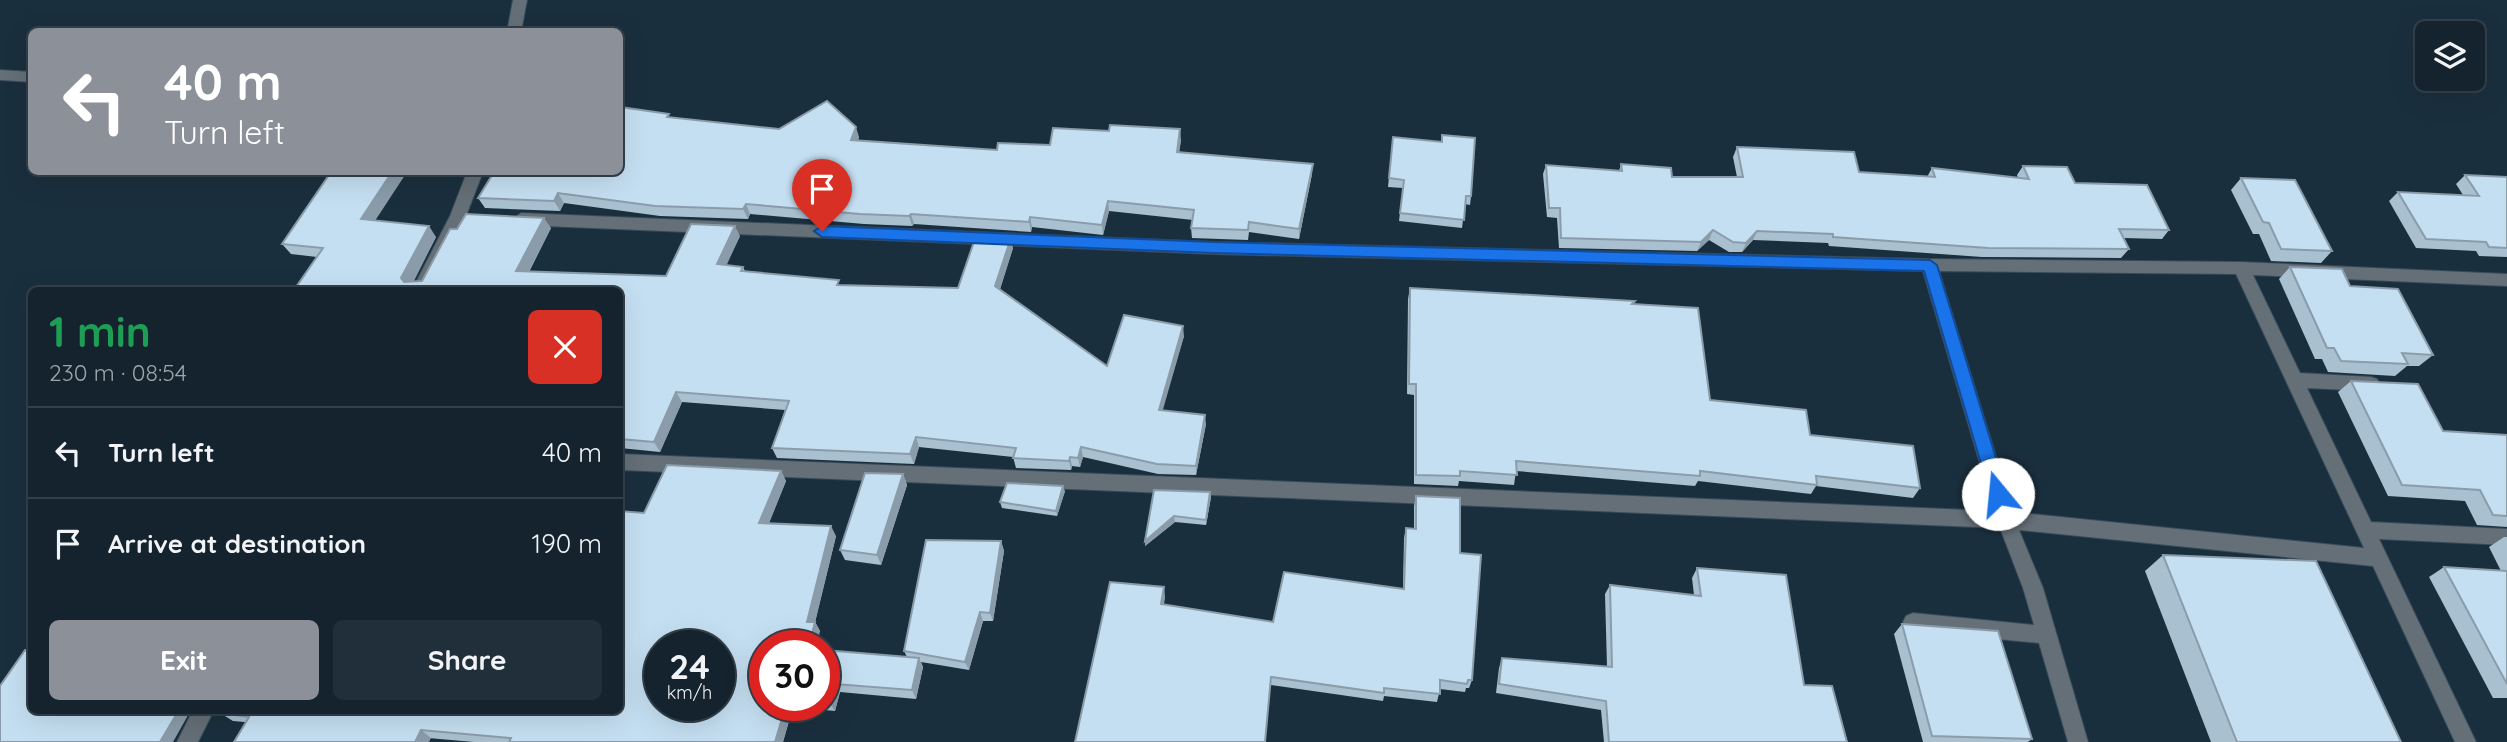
<!DOCTYPE html>
<html lang="en">
<head>
<meta charset="utf-8">
<style>
	:root { --surface:#14232e; --page:#212f3a; --text:#f1f3f6; --muted:#9da4aa; --line:#33404a; --accent:#8c9099 }
	body { margin:0; font-family:Quicksand,sans-serif; background:var(--page); color:var(--text); height:100vh; display:flex; flex-direction:column; font-size:26px; white-space:nowrap }
	* { box-sizing:border-box; margin:0 }
	p { font-size:23px; color:var(--muted) }
	.icon { flex:none; width:38px; height:38px; fill:none; stroke:currentColor; stroke-width:2; stroke-linecap:round; stroke-linejoin:round }
	.map { position:relative; flex:1; overflow:hidden }
	.sheet { position:absolute; left:28px; top:287px; width:595px; height:427px; display:flex; flex-direction:column; background:var(--surface); border-radius:10px; box-shadow:0 7px 28px #0002,0 0 0 2px var(--line) }
	.sheet>* { flex:none }
	.top-card { position:absolute; left:28px; top:28px; width:595px; height:147px; border-radius:10px; box-shadow:0 7px 28px #0002,0 0 0 2px var(--line); background:#8c9099; color:#fff; overflow:hidden }
	.buttons { position:absolute; left:2415px; top:21px; display:grid; gap:14px }
	.buttons a { display:grid; place-items:center; width:70px; height:70px; border-radius:10px; background:var(--surface); box-shadow:0 7px 28px #0002,0 0 0 2px var(--line); font-size:35px }
	.speed { position:absolute; left:644px; top:630px; display:flex; gap:14px; font-size:35px; font-weight:700; text-align:center }
	.speed>* { display:grid; place-content:center; width:91px; height:91px; border-radius:50%; background:var(--surface); box-shadow:0 7px 28px #0002,0 0 0 2px var(--line); line-height:1 }
	.speed small { font-size:18px; font-weight:400 }
	.speed .limit { border:10px solid #d22; background:#fff; color:#111 }
	.pin { position:absolute; display:grid; place-items:center; width:60px; height:60px; color:#fff; margin:-72px -30px; border-radius:50% 50% 50% 0; rotate:-45deg; box-shadow:0 0 7px #0007 }
	.pin .icon { rotate:45deg }
	.me { position:absolute; width:77px; margin:-38px; rotate:343deg; stroke-linejoin:round; filter:drop-shadow(0 0 5px #0008) }
	.turn { display:flex; align-items:center; gap:24px; height:147px; padding:0 21px; font-size:32px }
	.turn .icon { width:91px; height:91px; stroke-width:2.5 }
	.turn b { display:block; font-size:49px; line-height:60px }
	.round { display:grid; place-items:center; flex:none; width:74px; height:74px; border-radius:10px; background:var(--page) }
	.overview { display:flex; align-items:center; justify-content:space-between; height:119px; padding:0 21px }
	h1 { font-size:42px; font-weight:800; line-height:52px; color:#1e9e55 }
	.primary-button { display:flex; gap:14px; margin-top:auto; padding:14px 21px }
	.primary-button a { flex:1; height:80px; border-radius:10px; background:var(--accent); color:#fff; font-size:28px; font-weight:800; line-height:80px; text-align:center }
	.primary-button a+a { background:var(--page); color:var(--text) }
	ul { padding:0; list-style:none }
	li { display:flex; align-items:center; gap:21px; height:91px; padding:0 21px; border-top:2px solid var(--line) }
	li div { flex:1 }
	li b { display:block; font-size:26px }
	li em { font-style:normal }
	.map>svg:first-child { display:block }
</style>
</head>
<body>
<div class="map">
<svg width="2507" height="742" viewBox="0 0 2507 742">
	<rect width="100%" height="100%" fill="#1a2f3e"/>
	<g fill="none" stroke-linecap="round" stroke-linejoin="round">
		<defs>
			<g id="minor">
				<polygon points="513,0 527,0 521,32 507,32"/>
				<polygon points="0,70 32,72 32,82 0,80"/>
				<polygon points="467,172 483,172 466,216 428,290 412,290 450,216"/>
				<path d="M521 213 1213 242 1929 259 2241 262 2507 274V286L2253 275 2300 373 2371 377 2377 379 2380 384 2377 389 2371 391 2307 388 2371 522 2507 529V545L2379 539 2476 742H2455L2373 566 2019 530 2043 588 2088 742H2068L2039 643 1913 631 1906 628 1903 622 1906 616 1913 613 2034 625 2023 588 2000 528 620 470V454L1994 511 1923 271 1213 254 521 225 513 219ZM1939 271 2236 274 2364 548 2013 512Z"/>
				<polygon points="193,710 214,710 198,742 177,742"/>
			</g>
		</defs>
		<use href="#minor" stroke="#374b59" stroke-width="2"/>
		<use href="#minor" fill="#656f77" fill-rule="evenodd"/>
	</g>
	<g fill="#a9c0d0">
		<polygon points="670,118 859,137 858,140 997,150 1050,145 1181,140 1179,152 1312,174 1299,239 1249,232 1248,240 1192,238 1191,228 1193,220 1109,211 1103,235 1032,227 1031,232 914,224 912,226 864,224 750,214 748,219 660,216 564,203 560,211 485,208 478,198"/>
		<polygon points="1393,137 1471,196 1470,205 1465,204 1462,228 1399,221 1403,188 1388,187"/>
		<polygon points="1737,147 1859,172 1927,177 1932,168 2018,178 2017,175 2023,166 2075,183 2169,230 2162,239 2124,238 2129,249 2121,258 1982,257 1829,246 1828,243 1753,240 1742,252 1729,252 1709,240 1697,251 1559,248 1557,218 1547,217 1543,174 1546,165 1619,171 1621,164 1672,177 1737,177 1733,157"/>
		<polygon points="2465,175 2507,177 2507,257 2479,256 2476,251 2416,248 2389,201 2398,192 2463,195 2456,184"/>
		<polygon points="2241,178 2332,251 2321,263 2271,261 2259,234 2253,234 2231,190"/>
		<polygon points="375,221 436,237 413,281 422,281 457,229 551,228 529,272 666,276 740,236 726,265 743,267 745,271 841,285 958,288 1013,248 1000,289 1107,366 1184,336 1162,410 1206,424 1196,475 1158,474 1083,457 1080,467 1072,466 1071,470 1016,468 1013,457 919,447 914,464 777,458 772,448 785,410 682,402 660,452 620,448 620,290 294,290 317,257 291,254 282,244"/>
		<polygon points="2290,267 2350,286 2433,355 2419,366 2407,366 2395,376 2328,372 2322,359 2315,359 2279,279"/>
		<polygon points="1410,288 1635,301 1634,304 1710,400 1810,435 1920,488 1913,498 1816,486 1811,494 1698,481 1695,486 1516,471 1514,485 1459,481 1458,486 1414,484 1414,395 1407,394 1408,299"/>
		<polygon points="2351,381 2443,431 2507,435 2507,527 2477,525 2465,501 2388,496 2338,392"/>
		<polygon points="781,471 786,481 769,523 836,536 815,622 820,631 765,705 824,705 824,650 907,657 904,651 1001,541 1004,551 993,621 983,621 969,670 921,662 923,667 916,699 840,692 835,711 793,707 783,742 474,742 233,721 220,713 644,513"/>
		<polygon points="903,474 907,485 881,565 845,560 840,550"/>
		<polygon points="1154,490 1210,492 1211,497 1206,525 1175,522 1145,546"/>
		<polygon points="1065,491 1057,516 1002,508 1000,502"/>
		<polygon points="1416,496 1460,553 1472,680 1469,688 1466,688 1465,692 1440,689 1437,702 1384,696 1383,701 1271,685 1075,742 1165,596 1164,604 1273,622 1403,588 1404,538 1406,528 1414,529 1414,506"/>
		<polygon points="2504,537 2507,537 2507,698 2493,698 2429,577 2444,567 2501,571 2489,547"/>
		<polygon points="2163,555 2401,742 2211,742 2145,571"/>
		<polygon points="1697,568 1804,685 1847,742 1604,742 1601,710 1496,693 1499,668 1502,658 1607,667 1605,594 1610,585 1694,595 1692,578"/>
		<polygon points="1902,624 2032,739 2028,742 1923,742 1894,634"/>
	</g>
	<g fill="#8a9ca9">
		<polygon points="856,127 859,137 855,150 851,140"/>
		<polygon points="1180,129 1181,140 1178,162 1177,152"/>
		<polygon points="1313,164 1312,174 1299,239 1299,229"/>
		<polygon points="392,172 407,172 369,230 361,219"/>
		<polygon points="558,193 564,203 560,211 554,201"/>
		<polygon points="1108,201 1109,211 1103,235 1102,225"/>
		<polygon points="746,204 750,214 748,219 743,209"/>
		<polygon points="911,214 914,224 912,226 909,216"/>
		<polygon points="1030,217 1032,227 1031,232 1029,222"/>
		<polygon points="544,218 551,228 523,282 516,271"/>
		<polygon points="429,226 436,237 410,289 401,278"/>
		<polygon points="735,226 740,236 722,275 717,264"/>
		<polygon points="1713,230 1709,240 1697,251 1701,242"/>
		<polygon points="1757,231 1753,240 1742,252 1746,243"/>
		<polygon points="1011,238 1013,248 998,296 995,286"/>
		<polygon points="1183,326 1184,336 1160,420 1159,410"/>
		<polygon points="676,392 682,402 660,452 654,442"/>
		<polygon points="1205,415 1206,424 1196,475 1196,466"/>
		<polygon points="916,437 919,447 914,464 910,454"/>
		<polygon points="1081,447 1083,457 1080,467 1078,458"/>
		<polygon points="1070,457 1072,466 1071,470 1069,461"/>
		<polygon points="781,471 786,481 765,533 759,523"/>
		<polygon points="903,474 907,485 881,565 877,555"/>
		<polygon points="1063,486 1065,491 1057,516 1056,511"/>
		<polygon points="1210,492 1211,497 1206,525 1206,520"/>
		<polygon points="1174,516 1175,522 1145,546 1145,541"/>
		<polygon points="831,526 836,536 813,631 807,622"/>
		<polygon points="1001,541 1004,551 993,621 990,613"/>
		<polygon points="1164,587 1165,596 1162,612 1161,604"/>
		<polygon points="980,612 983,621 969,670 965,662"/>
		<polygon points="815,622 820,631 817,646 809,646"/>
		<polygon points="919,658 923,667 916,699 912,690"/>
		<polygon points="835,684 840,692 835,711 829,702"/>
		<polygon points="786,705 793,705 793,707 783,742 775,742"/>
		<polygon points="179,710 191,710 173,742 160,742"/>
		<polygon points="421,730 431,738 429,742 415,742"/>
	</g>
	<g fill="#c5dff2" stroke="#8a9ca9" stroke-width="2" fill-rule="evenodd">
		<polygon points="827,101 856,127 851,140 997,150 998,143 1050,145 1053,128 1109,131 1110,125 1180,129 1177,152 1313,164 1299,229 1249,222 1248,230 1191,228 1194,210 1108,201 1102,225 1030,217 1029,222 911,214 909,216 860,214 746,204 743,209 655,206 558,193 554,201 478,198 494,172 620,172 620,107 669,114 667,117 779,129"/>
		<polygon points="1442,135 1475,138 1471,196 1466,196 1464,220 1400,213 1404,180 1389,178 1393,137 1442,142"/>
		<polygon points="1737,147 1854,152 1859,172 1935,177 1932,168 2029,179 2023,166 2067,167 2075,183 2147,185 2169,230 2119,229 2129,249 1988,248 1833,237 1833,234 1757,231 1746,243 1733,242 1713,230 1701,242 1561,238 1560,208 1549,208 1546,165 1622,171 1621,164 1671,168 1672,177 1743,177"/>
		<polygon points="331,172 392,172 361,219 429,226 401,278 404,282 422,281 450,229 457,229 466,214 544,218 516,271 666,276 691,224 735,226 717,264 743,267 741,271 839,280 837,285 958,288 976,236 1011,238 995,286 1107,366 1124,315 1183,326 1159,410 1205,415 1196,466 1157,464 1081,447 1078,458 1070,457 1069,461 1013,458 1016,448 916,437 910,454 772,448 789,401 676,392 654,442 620,439 620,290 294,290 323,248 282,244"/>
		<polygon points="2465,175 2507,177 2507,248 2489,247 2486,242 2426,239 2398,192 2479,196"/>
		<polygon points="2241,178 2295,180 2332,251 2281,249 2269,223 2263,222"/>
		<polygon points="2290,267 2342,269 2350,286 2398,289 2433,355 2402,353 2408,364 2341,361 2334,348 2327,348"/>
		<polygon points="1410,288 1635,301 1632,304 1698,308 1710,400 1806,410 1810,435 1913,446 1920,488 1816,476 1817,485 1700,471 1700,476 1516,461 1517,475 1460,471 1460,476 1416,475 1416,384 1409,384"/>
		<polygon points="2351,381 2418,384 2443,431 2507,435 2507,516 2493,515 2480,490 2402,485"/>
		<path d="M667 465 781 471 759 523 831 526 807 622H815L809 646H765V705H786L775 742H509L511 738 421 730 415 742H234L249 717 220 713 221 710H620V511L644 513ZM660 646H719V705H660Z"/>
		<polygon points="865,473 903,474 877,555 840,550"/>
		<polygon points="1007,483 1063,486 1056,511 1000,502"/>
		<polygon points="1154,490 1210,492 1206,520 1174,516 1145,541"/>
		<polygon points="1416,496 1460,498 1460,553 1481,555 1472,680 1468,680 1467,684 1440,680 1440,694 1384,688 1384,693 1271,677 1265,742 1075,742 1110,582 1164,587 1161,604 1273,622 1284,572 1404,589 1406,528 1416,529"/>
		<polygon points="926,540 1001,541 990,613 980,612 965,662 904,651"/>
		<polygon points="2163,555 2316,561 2401,742 2237,742"/>
		<polygon points="2444,567 2507,571 2507,684"/>
		<polygon points="1697,568 1786,575 1804,685 1832,686 1847,742 1609,742 1606,701 1499,684 1502,658 1612,667 1610,585 1701,596"/>
		<polygon points="1902,624 1998,631 2032,739 1932,736"/>
		<polygon points="25,650 32,651 32,710 179,710 160,742 0,742 0,686"/>
		<polygon points="824,650 919,658 912,690 835,684 829,702 824,702"/>
	</g>
	<polygon fill="#1a73e8" stroke="#114b97" stroke-width="2" points="822,226 1213,242 1930,260 1937,265 2007,494 2004,500 1998,502 1992,500 1990,494 1924,271 1213,253 822,237 814,231"/>
</svg>
<div class="buttons">
<a><svg class="icon" aria-label="layers" viewBox="0 0 24 24"><path d="M12 4l9 5-9 5-9-5zM3 14l9 5 9-5"/></svg></a>
</div>
<div class="speed"><div>24<small>km/h</small></div><div class="limit">30</div></div>
<div class="pin" style="left:822px;top:231px;background:#d93025"><svg class="icon" aria-label="arrive" viewBox="0 0 24 24"><path d="M6 21V4h12l-3 4 3 4H6"/></svg></div>
<svg class="me" style="left:1998px;top:494px" viewBox="-20 -20 40 40"><circle r="19" fill="#fff"/><path d="M0-13L10 11 0 6-10 11z" fill="#1a73e8"/></svg>
<div class="top-card">
<div class="turn"><svg class="icon" aria-label="left" viewBox="0 0 24 24"><path d="M17 20v-9H6M10 6l-5 5 5 5"/></svg><div><b>40 m</b>Turn left</div></div>
</div>
<section class="sheet">
<div class="overview"><div><h1>1 min</h1><p>230 m · 08:54</p></div><a class="round" style="background:#d93025;color:#fff"><svg class="icon" aria-label="close" viewBox="0 0 24 24"><path d="M6 6l12 12M18 6L6 18"/></svg></a></div>
<ul>
<li><svg class="icon" aria-label="left" viewBox="0 0 24 24"><path d="M17 20v-9H6M10 6l-5 5 5 5"/></svg><div><b>Turn left</b></div><em>40 m</em></li>
<li><svg class="icon" aria-label="arrive" viewBox="0 0 24 24"><path d="M6 21V4h12l-3 4 3 4H6"/></svg><div><b>Arrive at destination</b></div><em>190 m</em></li>
</ul>
<div class="primary-button"><a>Exit</a><a>Share</a></div>
</section>
</div>
</body>
</html>
